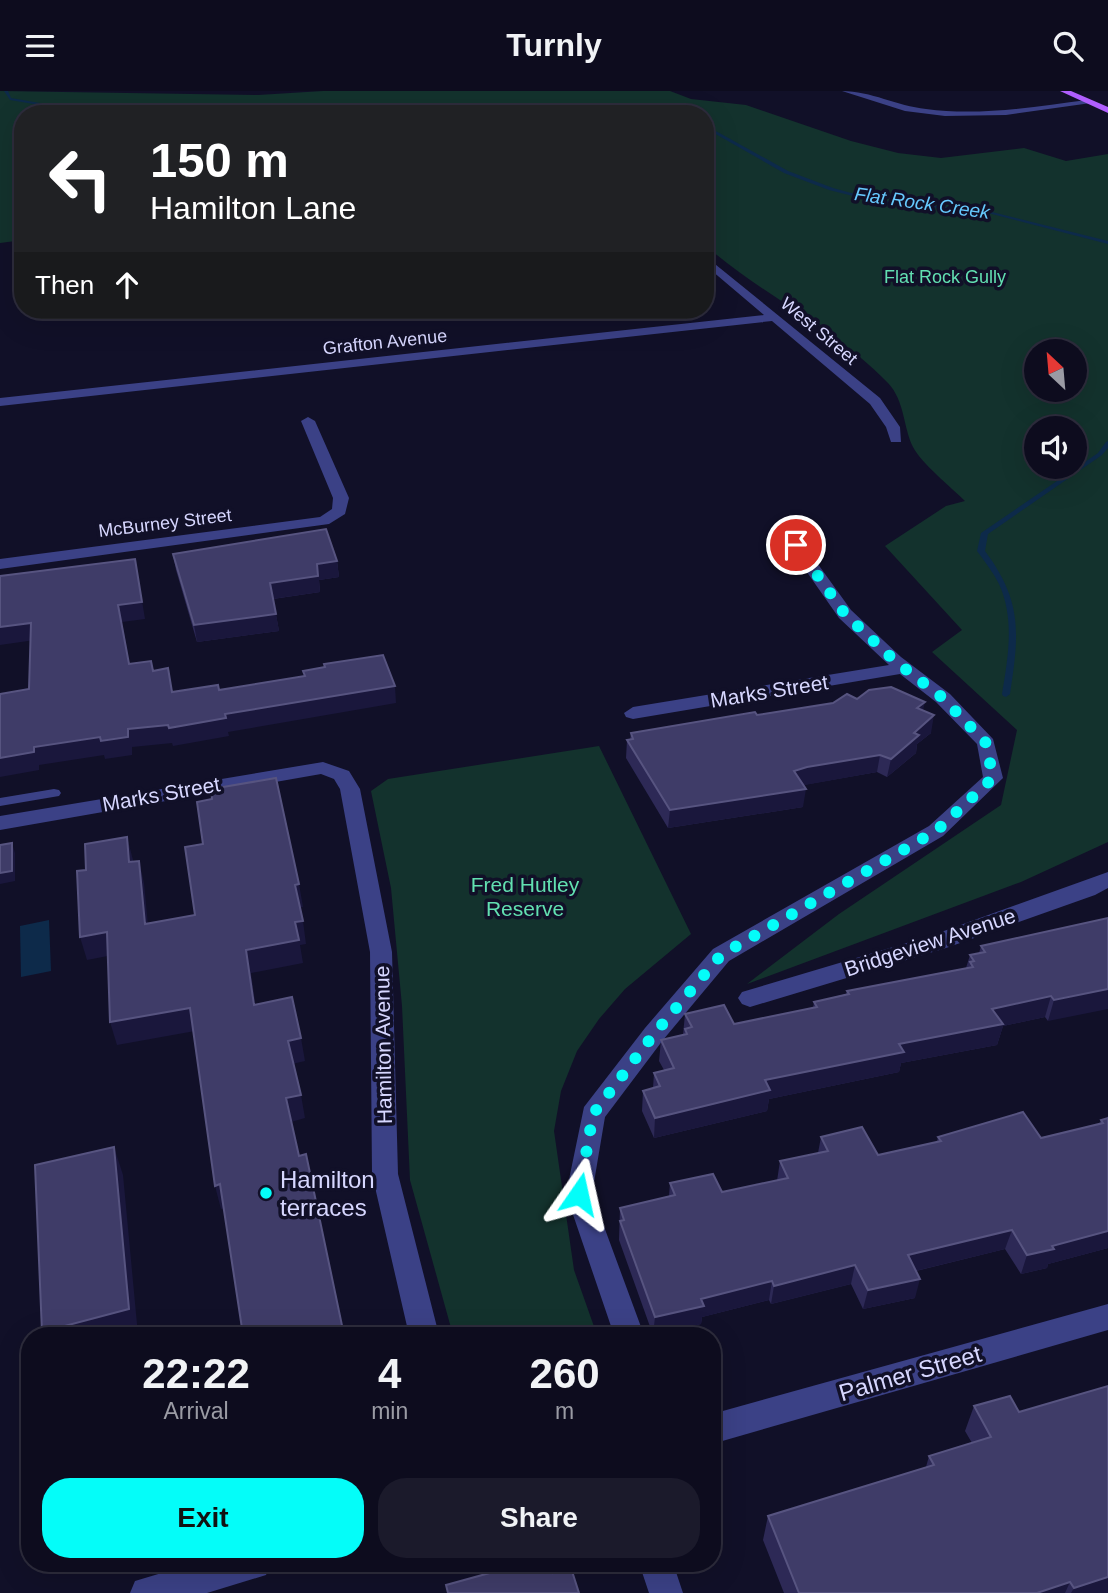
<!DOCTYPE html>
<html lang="en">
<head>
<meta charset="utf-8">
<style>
	:root { --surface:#0d0c1e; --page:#1b1a2b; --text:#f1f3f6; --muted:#9a9ba4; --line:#2d2c3c; --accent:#04fdf9 }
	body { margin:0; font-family:Arial,sans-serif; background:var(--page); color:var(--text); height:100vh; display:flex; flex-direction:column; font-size:26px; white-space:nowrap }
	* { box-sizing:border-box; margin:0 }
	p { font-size:23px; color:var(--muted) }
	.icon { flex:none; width:38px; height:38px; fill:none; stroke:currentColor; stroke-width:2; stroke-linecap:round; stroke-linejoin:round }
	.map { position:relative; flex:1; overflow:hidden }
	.drawer { position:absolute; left:21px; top:1236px; width:700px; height:245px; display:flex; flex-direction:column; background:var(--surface); border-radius:28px; box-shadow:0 7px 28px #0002,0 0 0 2px var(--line) }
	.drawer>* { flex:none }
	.top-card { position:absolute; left:14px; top:14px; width:700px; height:214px; border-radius:28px; box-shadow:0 7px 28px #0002,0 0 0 2px var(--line); background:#202124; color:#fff; overflow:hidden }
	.needle { width:46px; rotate:334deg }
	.buttons { position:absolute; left:1024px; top:248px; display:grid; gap:14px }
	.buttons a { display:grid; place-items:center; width:63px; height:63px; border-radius:50%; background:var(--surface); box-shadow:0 7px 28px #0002,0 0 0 2px var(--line); font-size:35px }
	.pin { position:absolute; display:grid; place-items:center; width:60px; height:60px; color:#fff; margin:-30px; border:4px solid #fff; border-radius:50%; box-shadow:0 2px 7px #0007 }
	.me { position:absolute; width:77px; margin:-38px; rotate:11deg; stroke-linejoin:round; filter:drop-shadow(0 0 5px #0008) }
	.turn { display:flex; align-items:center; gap:24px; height:147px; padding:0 21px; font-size:32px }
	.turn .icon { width:91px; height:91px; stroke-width:2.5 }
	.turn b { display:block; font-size:49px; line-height:60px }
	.then { display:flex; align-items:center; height:66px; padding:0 21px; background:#0003; gap:14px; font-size:26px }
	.eta { display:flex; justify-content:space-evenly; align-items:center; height:119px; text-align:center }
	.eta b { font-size:42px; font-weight:700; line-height:49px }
	.button { display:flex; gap:14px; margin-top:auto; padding:14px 21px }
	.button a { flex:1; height:80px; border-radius:28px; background:var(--accent); color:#111; font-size:28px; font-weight:700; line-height:80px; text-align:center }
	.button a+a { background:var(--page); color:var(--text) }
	header { display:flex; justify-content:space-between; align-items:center; height:91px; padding:0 21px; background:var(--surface); font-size:32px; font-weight:700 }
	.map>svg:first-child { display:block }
</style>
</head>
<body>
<header><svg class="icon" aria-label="menu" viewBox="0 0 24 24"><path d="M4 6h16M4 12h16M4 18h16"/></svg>Turnly<svg class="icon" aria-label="search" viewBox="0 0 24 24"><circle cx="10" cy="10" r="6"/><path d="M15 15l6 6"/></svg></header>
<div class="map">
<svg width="1108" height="1502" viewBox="0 0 1108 1502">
	<rect width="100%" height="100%" fill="#111028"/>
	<g fill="#13322d" fill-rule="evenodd">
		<path d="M0 0 258 4 323 0H670L691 8 746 14 851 50 898 62 941 67 1024 57 1066 70 1108 63V751L1021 791 747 893 839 823 1001 714 1017 639 932 561 962 539 885 455 946 415 965 410C951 396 921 372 913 356 903 336 905 310 888 292 835 237 762 204 705 154V23H23V149L0 152ZM1036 261H1074V299H1036ZM1036 338H1074V376H1036Z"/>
		<polygon points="599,655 691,843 625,898 599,928 577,960 561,1000 554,1040 574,1179 597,1244 453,1244 410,1089 402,915 391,797 371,700 388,688"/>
	</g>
	<polygon fill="#0d2a4a" points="49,829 51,880 21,886 20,835"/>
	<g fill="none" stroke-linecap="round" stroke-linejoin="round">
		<g fill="#0d2a4a" fill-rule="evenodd">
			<polygon points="4,0 8,0 11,7 103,23 92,23 10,9"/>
			<polygon points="705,34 788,80 833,97 877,109 988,120 1108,150 1108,153 988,122 877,111 829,99 784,82 705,37"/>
			<path d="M1108 350V357L1102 364 988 443 985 460C1023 511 1019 543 1010 603L1006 606 1003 605 1002 603C1008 567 1015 528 999 493 993 481 985 471 977 460L981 442 1098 362 1106 351Z"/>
		</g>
		<polygon fill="#3b4186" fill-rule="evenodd" points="54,698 59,699 61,702 59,705 0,715 0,707"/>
		<g fill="#3b4186" fill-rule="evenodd">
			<path d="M842 0C871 0 897 15 926 18 979 25 1034 16 1087 9L1091 12 1006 24 945 25 905 20Z"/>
			<polygon points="705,165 880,307 900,336 901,351 891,351 886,336 870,313 772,230 0,315 0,307 764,224 705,174"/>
			<polygon points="308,326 315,330 349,407 345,423 329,433 0,478 0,468 320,426 332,418 333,407 301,330"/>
			<polygon points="796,449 802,451 851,519 901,566 950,603 993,648 1003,687 943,745 729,870 663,949 605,1026 592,1103 644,1244 614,1244 566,1103 584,1016 645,937 713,858 929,735 983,686 977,653 936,611 900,583 633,628 626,626 624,622 633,616 889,574 839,527 788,454"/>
			<polygon points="323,671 349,680 360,698 392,861 398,1083 439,1244 409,1244 372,1083 370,861 340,698 334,688 321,683 0,739 0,725"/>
			<polygon points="1108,781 1108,797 1095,804 946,857 750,916 742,913 738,907 742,901 930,845"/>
			<polygon points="1108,1213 1108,1239 712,1353 712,1323"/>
			<polygon points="195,1472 271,1472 266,1484 207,1502 130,1502 135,1490"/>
			<polygon points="639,1472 673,1472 683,1502 649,1502"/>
		</g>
		<polygon fill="#b05ffe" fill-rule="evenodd" points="1060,0 1071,0 1108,16 1108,22"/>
	</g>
	<g fill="#2d2956">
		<polygon points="173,463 337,470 339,486 319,489 320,501 273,508 279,540 197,551 176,479"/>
		<polygon points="857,608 923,620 931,642 917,653 916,662 887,686 877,681 803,694 803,716 668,737 626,667 627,649 630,648 631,642 757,624"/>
		<polygon points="1108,827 1048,930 1045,926 1003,935 997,954 901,972 899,981 769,1008 767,1020 654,1047 642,1020 643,1000 653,997 654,982 664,979 659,970 661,949 683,944 685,923 734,933 813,917 814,911 846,903 847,900 966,877 970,864 979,862 981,855"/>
		<polygon points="1108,1025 1108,1157 1048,1173 1047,1177 1021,1183 1005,1158 916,1180 915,1207 863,1218 851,1193 771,1213 769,1209 702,1226 701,1233 653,1244 619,1149 620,1117 669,1105 670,1092 722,1101 777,1090 780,1070 818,1062 821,1046 878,1064 937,1051 938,1046 1041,1047 1099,1033 1101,1029 1107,1027"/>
		<polygon points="974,1315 1019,1321 1108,1502 784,1502 763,1449 768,1425 926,1376 929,1365 972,1352 965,1340"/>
	</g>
	<g fill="#1a173c">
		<polygon points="135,468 145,528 122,531 133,591 118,514"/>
		<polygon points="337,470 339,486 319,489 320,501 272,508 270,492 317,473"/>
		<polygon points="276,523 279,540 197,551 194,534"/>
		<polygon points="31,532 35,549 0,554 0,536"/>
		<polygon points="395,595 396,612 228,641 229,645 173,655 172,652 132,656 132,664 105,668 104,664 39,674 39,679 0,686 0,667 34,656 128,638"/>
		<polygon points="925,611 921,628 917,617"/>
		<polygon points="934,624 931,642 917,653 916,662 887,686 891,668 914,642"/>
		<polygon points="880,664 877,681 805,694 792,698 794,680 807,676"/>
		<polygon points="806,698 803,716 668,737 670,719"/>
		<polygon points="127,746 133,769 135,794 129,771"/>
		<polygon points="12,752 15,762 15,790 0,793 0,782"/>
		<polygon points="139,770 144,792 150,856 145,833"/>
		<polygon points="299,793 303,816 299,817 295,794"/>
		<polygon points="303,830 306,853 300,854 303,872 251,882 259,938 246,859 295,831"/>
		<polygon points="107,841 113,864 87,869 80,846"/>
		<polygon points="1108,898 1108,918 1048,930 1054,909"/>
		<polygon points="1051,905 1045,926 1003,935 997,954 901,972 899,981 769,1008 767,1020 654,1047 655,1027 765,989 899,953 992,918"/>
		<polygon points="190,917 195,940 117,954 110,931"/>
		<polygon points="301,947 305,970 292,973 288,950"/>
		<polygon points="301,1004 305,1027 291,1031 286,1007"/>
		<polygon points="114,1056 123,1084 138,1244 43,1244 42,1241"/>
		<polygon points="220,1093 226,1117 221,1118 215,1095"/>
		<polygon points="1012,1139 1005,1158 903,1183 908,1164"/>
		<polygon points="1108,1140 1108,1157 1048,1173 1047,1177 1021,1183 1027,1164 1052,1155"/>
		<polygon points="855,1174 851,1193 771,1213 774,1195"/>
		<polygon points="920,1188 915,1207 863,1218 868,1199"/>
		<polygon points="772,1190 769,1209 702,1226 701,1233 653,1244 655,1226 701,1208"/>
		<polygon points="30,1391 30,1400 26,1392"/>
		<polygon points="1108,1486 1108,1502 1071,1502 1074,1497"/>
		<polygon points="1070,1491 1065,1502 1037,1502"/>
	</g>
	<g fill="#3f3c68" stroke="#575480" stroke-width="2">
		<polygon points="326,438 337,470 317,473 318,485 270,492 276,523 194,534 173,463"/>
		<polygon points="135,468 142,511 118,514 129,573 151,570 153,580 168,577 172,601 218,594 219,599 305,585 303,580 325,576 324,573 383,564 395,595 225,623 226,627 169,637 168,634 128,638 128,646 101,650 100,646 34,656 34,661 0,667 0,603 29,598 31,532 0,536 0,485"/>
		<polygon points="891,596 925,611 917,617 934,624 914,642 919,644 891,668 880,664 807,676 794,680 806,698 670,719 627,649 633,648 631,642 755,621 757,624 833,612 847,603 857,608 869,599"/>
		<polygon points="276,687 299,793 295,794 303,830 295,831 299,849 246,859 254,914 292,906 301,947 288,950 301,1004 286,1007 299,1065 306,1063 344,1244 243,1244 220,1093 215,1095 190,917 110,931 107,841 80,846 77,780 86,779 85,753 127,746 129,771 139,770 145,833 195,824 185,756 203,753 197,711 212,708 211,698"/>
		<polygon points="12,752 12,780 0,782 0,754"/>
		<polygon points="1108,827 1108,898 1054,909 1051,905 992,918 1003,933 899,953 904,961 765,989 770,999 655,1027 643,1000 660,995 654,982 674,977 661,949 687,943 685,938 692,936 685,923 724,914 734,933 817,916 814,911 849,903 847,900 973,876 970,871 974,870 970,864 985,861 981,855"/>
		<polygon points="1023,1021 1041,1047 1103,1032 1101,1029 1108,1027 1108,1140 1052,1155 1054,1158 1027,1164 1012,1139 908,1164 920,1188 868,1199 855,1174 774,1195 772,1190 701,1208 704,1215 655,1226 620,1130 624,1129 620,1117 675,1104 670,1092 713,1083 722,1101 788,1087 780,1070 828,1060 821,1046 862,1036 878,1064 941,1050 938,1046"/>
		<polygon points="114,1056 129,1218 42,1241 35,1074"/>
		<polygon points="1108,1295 1108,1486 1074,1497 1070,1491 1037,1502 799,1502 768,1425 934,1374 929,1365 991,1346 974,1315 1010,1305 1019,1321"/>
		<polygon points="30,1298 30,1391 26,1392 23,1300"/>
		<polygon points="526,1472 550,1472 553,1482 571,1477 579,1502 448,1502 446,1494"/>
	</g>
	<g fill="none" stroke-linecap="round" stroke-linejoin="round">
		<polyline stroke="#04fdf9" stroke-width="12" stroke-dasharray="0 21.6" points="579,1103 593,1023 654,943 721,864 936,740 993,687 986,652 943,607 895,570 845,523 796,454"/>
	</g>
	<circle fill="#04fdf9" stroke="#111028" stroke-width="2.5" cx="266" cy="1102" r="7"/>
	<g text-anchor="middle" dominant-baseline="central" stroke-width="7" stroke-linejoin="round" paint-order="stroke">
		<g font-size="18" fill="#62e0b1" stroke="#111028">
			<text x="945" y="186">Flat Rock Gully</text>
		</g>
		<g font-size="18" fill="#d7d7ff" stroke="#111028">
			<text transform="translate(819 240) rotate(40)">West Street</text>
			<text transform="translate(385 251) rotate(-6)">Grafton Avenue</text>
			<text transform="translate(165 432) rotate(-7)">McBurney Street</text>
		</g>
		<g font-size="19" font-style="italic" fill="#66c9fe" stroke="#111028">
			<text transform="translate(922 112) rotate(8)">Flat Rock Creek</text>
		</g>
		<g font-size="21" fill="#d7d7ff" stroke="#111028">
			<text transform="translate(769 600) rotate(-9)">Marks Street</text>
			<text transform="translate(161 703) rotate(-10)">Marks Street</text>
			<text transform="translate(930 851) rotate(-18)">Bridgeview Avenue</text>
			<text transform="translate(383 954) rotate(-91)">Hamilton Avenue</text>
		</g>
		<g font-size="21" fill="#62e0b1" stroke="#111028">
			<text x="525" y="793">Fred Hutley<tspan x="525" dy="24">Reserve</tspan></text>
		</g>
		<g font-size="24" fill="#d7d7ff" stroke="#111028" text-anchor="start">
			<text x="280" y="1088">Hamilton<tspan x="280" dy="28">terraces</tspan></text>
		</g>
		<g font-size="24" fill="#d7d7ff" stroke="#111028">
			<text transform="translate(910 1282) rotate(-16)">Palmer Street</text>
		</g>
	</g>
</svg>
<div class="buttons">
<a><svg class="needle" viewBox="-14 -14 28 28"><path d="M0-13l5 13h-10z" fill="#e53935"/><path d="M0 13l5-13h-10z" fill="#9a9ba4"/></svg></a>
<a><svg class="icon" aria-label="sound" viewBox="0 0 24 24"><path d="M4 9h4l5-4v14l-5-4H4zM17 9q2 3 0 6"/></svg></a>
</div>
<div class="pin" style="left:796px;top:454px;background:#d93025"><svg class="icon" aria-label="arrive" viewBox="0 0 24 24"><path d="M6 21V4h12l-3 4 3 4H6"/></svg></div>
<svg class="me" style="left:579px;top:1103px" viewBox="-20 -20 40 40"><path d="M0-17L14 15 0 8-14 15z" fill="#04fdf9" stroke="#fff" stroke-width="4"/></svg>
<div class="top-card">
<div class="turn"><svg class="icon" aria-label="left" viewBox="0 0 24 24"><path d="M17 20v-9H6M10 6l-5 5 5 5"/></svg><div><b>150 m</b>Hamilton Lane</div></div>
<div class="then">Then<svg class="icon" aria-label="ahead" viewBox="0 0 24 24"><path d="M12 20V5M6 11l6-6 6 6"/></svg></div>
</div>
<section class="drawer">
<div class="eta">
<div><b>22:22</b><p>Arrival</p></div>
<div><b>4</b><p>min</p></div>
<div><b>260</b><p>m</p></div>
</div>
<div class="button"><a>Exit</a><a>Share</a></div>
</section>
</div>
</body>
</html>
